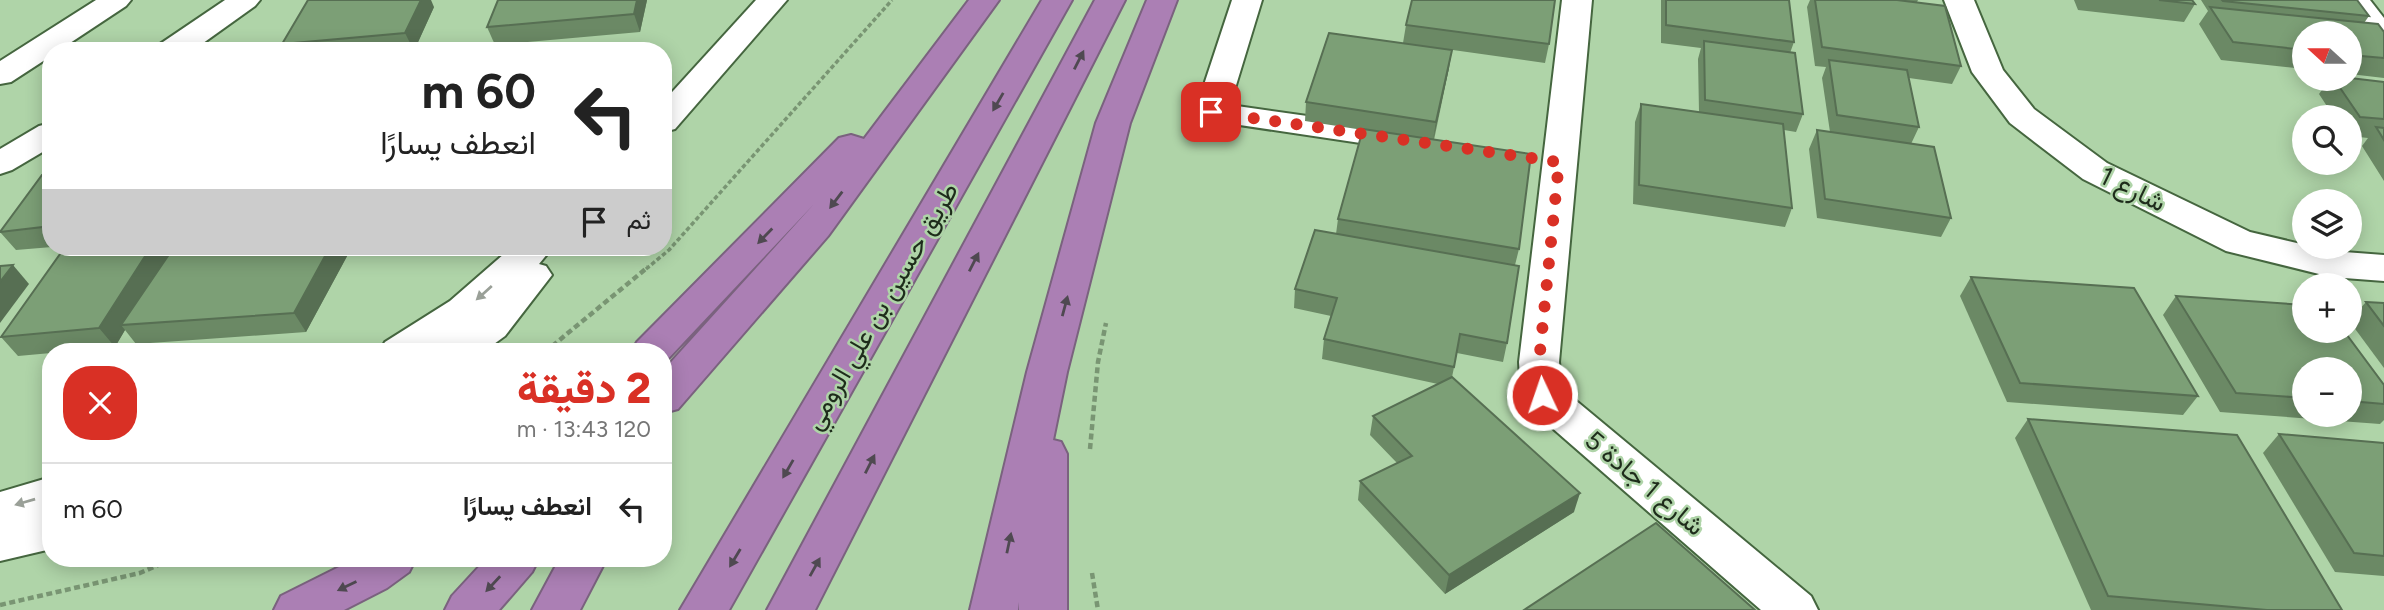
<!DOCTYPE html>
<html lang="ar">
<head>
<meta charset="utf-8">
<style>
	:root { --surface:#fff; --page:#f6f6f6; --text:#222; --muted:#767676; --line:#e0e0e0; --accent:#d93025 }
	body { margin:0; font-family:Figtree,Vazirmatn,sans-serif; background:var(--page); color:var(--text); direction:rtl; height:100vh; display:flex; flex-direction:column; font-size:26px; white-space:nowrap }
	* { box-sizing:border-box; margin:0 }
	p { font-size:23px; color:var(--muted) }
	.icon { flex:none; width:38px; height:38px; fill:none; stroke:currentColor; stroke-width:2; stroke-linecap:round; stroke-linejoin:round }
	.map { position:relative; flex:1; overflow:hidden; direction:ltr }
	.details { position:absolute; left:42px; top:343px; width:630px; height:224px; display:flex; flex-direction:column; background:var(--surface); border-radius:28px; box-shadow:0 4px 18px #0003; direction:rtl }
	.details>* { flex:none }
	.hud { position:absolute; left:42px; top:42px; width:630px; height:214px; border-radius:28px; box-shadow:0 4px 18px #0003; direction:rtl; background:#fff; color:var(--text); overflow:hidden }
	.needle { width:46px; rotate:291deg }
	.fabs { position:absolute; left:2292px; top:21px; display:grid; gap:14px }
	.fabs a { display:grid; place-items:center; width:70px; height:70px; border-radius:50%; background:var(--surface); box-shadow:0 4px 18px #0003; font-size:35px }
	.pin { position:absolute; display:grid; place-items:center; width:60px; height:60px; color:#fff; margin:-30px; border-radius:14px; box-shadow:0 4px 10px #0006 }
	.me { position:absolute; width:77px; margin:-38px; rotate:357deg; stroke-linejoin:round; filter:drop-shadow(0 0 5px #0008) }
	.turn { display:flex; align-items:center; gap:24px; height:147px; padding:0 21px; font-size:32px }
	.turn .icon { width:91px; height:91px; stroke-width:2.5 }
	.turn b { display:block; font-size:49px; line-height:60px }
	.then { display:flex; align-items:center; height:66px; padding:0 21px; background:#0003; gap:14px; font-size:26px }
	.round { display:grid; place-items:center; flex:none; width:74px; height:74px; border-radius:28px; background:var(--page) }
	.headline { display:flex; align-items:center; justify-content:space-between; height:119px; padding:0 21px }
	h1 { font-size:42px; font-weight:800; line-height:52px; color:var(--accent) }
	ul { padding:0; list-style:none }
	li { display:flex; align-items:center; gap:21px; height:91px; padding:0 21px; border-top:2px solid var(--line) }
	li div { flex:1 }
	li b { display:block; font-size:26px }
	li em { font-style:normal }
	.map>svg:first-child { display:block }
</style>
</head>
<body>
<div class="map">
<svg width="2384" height="610" viewBox="0 0 2384 610">
	<rect width="100%" height="100%" fill="#afd4a8"/>
	<g fill="none" stroke-linecap="round" stroke-linejoin="round">
		<defs>
			<g id="minor">
				<polygon points="96,0 131,0 126,6 58,51 51,51 51,56 11,82 0,84 0,61"/>
				<polygon points="225,0 260,0 255,6 192,51 156,51 160,44"/>
				<polygon points="756,0 787,0 675,129 663,132 663,102"/>
				<polygon points="1232,0 1262,0 1230,105 1414,131 1426,134 1431,141 1426,148 1414,151 1199,119 1195,112"/>
				<polygon points="1562,0 1592,0 1559,362 1562,389 1811,596 1818,610 1761,610 1527,406 1521,395 1519,362"/>
				<polygon points="1944,0 1974,0 2003,70 2034,109 2107,163 2250,232 2331,251 2384,255 2384,281 2331,277 2226,251 2083,179 2010,123 1972,72"/>
				<polygon points="2340,0 2370,0 2384,18 2384,47 2373,44"/>
				<polygon points="51,123 51,147 12,170 0,174 0,149 39,126"/>
				<polygon points="512,247 553,247 539,264 546,266 552,275 505,336 483,352 435,352 439,346 429,352 379,352 385,342 450,301"/>
				<polygon points="51,477 51,549 0,561 0,492"/>
			</g>
			<g id="highway">
				<polygon points="969,0 999,0 828,236 678,409 663,413 663,371 814,204 665,362 663,352 631,352 637,342 839,138 851,135 864,139"/>
				<polygon points="1042,0 1072,0 729,610 680,610"/>
				<polygon points="1095,0 1125,0 815,610 767,610"/>
				<polygon points="1147,0 1177,0 1130,123 1067,372 1053,440 1061,442 1067,454 1067,610 1019,610 1019,602 1018,610 970,610 1027,372 1096,123"/>
				<polygon points="357,558 416,558 409,572 387,588 344,610 274,610 281,596"/>
				<polygon points="487,558 539,558 532,572 499,610 445,610 452,596"/>
				<polygon points="560,558 607,558 580,610 532,610"/>
			</g>
		</defs>
		<use href="#minor" stroke="#45663f" stroke-width="4"/>
		<use href="#highway" stroke="#7a627e" stroke-width="4"/>
		<polyline stroke="#799573" stroke-width="3.5" stroke-dasharray="4.5 2.5" stroke-linecap="butt" points="646,269 669,250 892,0"/>
		<g stroke="#799573" stroke-width="4.5" stroke-dasharray="6 3.5" stroke-linecap="butt">
			<polyline points="545,352 648,267"/>
			<polyline points="1090,449 1098,362 1106,323"/>
			<polyline points="1092,573 1098,610"/>
			<polyline points="0,605 140,573 174,558"/>
		</g>
		<use href="#minor" fill="#fff" fill-rule="evenodd"/>
		<use href="#highway" fill="#ab7fb4" fill-rule="evenodd"/>
	</g>
	<g fill="#6b8965" fill-rule="evenodd">
		<polygon points="647,0 640,32 495,45 487,27"/>
		<polygon points="1661,0 1789,0 1794,42 1790,53 1803,114 1796,132 1784,130 1792,208 1785,227 1633,204 1635,122 1641,104 1699,112 1698,59 1701,48 1661,43"/>
		<polygon points="1810,0 1918,0 1917,2 1961,66 1952,84 1909,78 1919,127 1911,144 1951,218 1941,237 1817,218 1809,149 1817,130 1830,132 1822,78 1826,67 1815,66 1807,7"/>
		<polygon points="2074,0 2192,0 2195,4 2184,22 2078,10"/>
		<polygon points="2201,0 2357,0 2369,16 2364,23 2384,32 2384,78 2350,74 2350,33 2305,33 2305,69 2221,60 2199,24 2208,11"/>
		<polygon points="434,7 414,51 286,51 282,44"/>
		<polygon points="1406,25 1549,44 1545,63 1403,43"/>
		<polygon points="1449,68 1434,140 1519,249 1515,265 1507,343 1503,362 1457,353 1452,377 1574,512 1445,594 1358,500 1360,481 1397,463 1370,435 1373,416 1438,384 1322,359 1324,339 1331,316 1294,308 1295,289 1336,234 1338,219 1363,130 1305,121 1306,102"/>
		<polygon points="2330,79 2350,79 2384,82 2384,181 2362,146 2368,138 2350,136 2350,117 2334,117 2319,94"/>
		<polygon points="51,174 51,247 52,247 16,250 0,232"/>
		<polygon points="65,247 167,247 171,252 352,247 306,332 136,344 125,330 115,347 63,352 51,352 51,353 18,356 1,337"/>
		<polygon points="1971,277 2198,396 2183,415 2007,402 1960,296"/>
		<path d="M2176 296 2305 305V331H2344L2384 385V420L2380 424 2220 412 2163 315ZM2305 369H2350V415H2305Z"/>
		<polygon points="2366,302 2384,303 2384,368 2350,322 2350,320"/>
		<polygon points="2028,419 2342,610 2091,610 2015,438"/>
		<polygon points="2279,434 2384,443 2384,576 2335,572 2263,453"/>
	</g>
	<g fill="#576f53">
		<polygon points="421,0 431,0 434,7 414,51 405,33"/>
		<polygon points="637,0 647,0 640,32 634,14"/>
		<polygon points="1452,50 1449,68 1433,140 1436,122"/>
		<polygon points="151,247 167,247 172,254 121,325 125,330 115,347 99,328"/>
		<polygon points="330,247 352,247 306,332 294,313"/>
		<polygon points="13,265 29,284 0,323 0,282"/>
		<polygon points="1580,493 1574,512 1445,594 1449,575"/>
	</g>
	<g fill="#7c9f76" stroke="#576f53" stroke-width="2">
		<polygon points="308,0 421,0 405,33 282,44"/>
		<polygon points="498,0 637,0 634,14 487,27"/>
		<polygon points="1412,0 1555,0 1549,44 1406,25"/>
		<polygon points="1666,0 1789,0 1794,42 1666,25"/>
		<polygon points="1815,0 1897,0 1945,6 1961,66 1822,47"/>
		<polygon points="2159,0 2192,0 2195,4"/>
		<polygon points="2222,0 2357,0 2369,16 2223,1"/>
		<polygon points="2210,7 2378,24 2384,32 2384,58 2350,55 2350,33 2305,33 2305,50 2233,42"/>
		<polygon points="1329,33 1452,50 1436,122 1306,102"/>
		<polygon points="1704,41 1795,53 1803,114 1705,100"/>
		<polygon points="561,47 559,51 514,51"/>
		<polygon points="1829,60 1907,70 1919,127 1837,115"/>
		<polygon points="2350,78 2384,82 2384,119 2360,117 2334,79"/>
		<polygon points="1641,104 1783,124 1792,208 1639,185"/>
		<polygon points="2376,127 2384,128 2384,140"/>
		<polygon points="1363,129 1531,154 1519,249 1338,219"/>
		<polygon points="1817,130 1934,147 1951,218 1825,199"/>
		<polygon points="51,174 51,226 0,232 42,175"/>
		<polygon points="1315,230 1519,266 1507,343 1460,334 1454,367 1324,339 1337,298 1295,289"/>
		<polygon points="65,247 151,247 99,328 1,337"/>
		<polygon points="174,247 330,247 294,313 121,325"/>
		<polygon points="13,265 0,282 0,266"/>
		<polygon points="1971,277 2134,288 2198,396 2020,383"/>
		<polygon points="2176,296 2305,305 2305,331 2344,331 2384,385 2384,404 2350,401 2350,369 2305,369 2305,398 2236,393"/>
		<polygon points="2366,302 2384,303 2384,326"/>
		<polygon points="1452,377 1580,493 1449,575 1360,481 1412,456 1373,416"/>
		<polygon points="2028,419 2237,435 2342,610 2267,610 2108,596"/>
		<polygon points="2279,434 2384,443 2384,556 2354,553"/>
		<polygon points="1656,523 1755,610 1524,610"/>
	</g>
	<defs><path id="oneway-solid" d="M-6-.8H1V-3.2L6.5 0L1 3.2V.8H-6Z" transform="scale(1.75)"/></defs>
	<g fill="#4f4951">
		<use href="#oneway-solid" transform="translate(1079 60) rotate(-63)"/>
		<use href="#oneway-solid" transform="translate(998 102) rotate(120)"/>
		<use href="#oneway-solid" transform="translate(836 200) rotate(127)"/>
		<use href="#oneway-solid" transform="translate(765 236) rotate(134)"/>
		<use href="#oneway-solid" transform="translate(974 262) rotate(-63)"/>
		<use href="#oneway-solid" transform="translate(1065 306) rotate(-75)"/>
		<use href="#oneway-solid" transform="translate(870 464) rotate(-63)"/>
		<use href="#oneway-solid" transform="translate(788 469) rotate(120)"/>
		<use href="#oneway-solid" transform="translate(1009 543) rotate(-78)"/>
		<use href="#oneway-solid" transform="translate(735 558) rotate(121)"/>
		<use href="#oneway-solid" transform="translate(815 567) rotate(-61)"/>
		<use href="#oneway-solid" transform="translate(493 584) rotate(133)"/>
		<use href="#oneway-solid" transform="translate(347 586) rotate(154)"/>
	</g>
	<g fill="#9aa098">
		<use href="#oneway-solid" transform="translate(484 293) rotate(138)"/>
		<use href="#oneway-solid" transform="translate(25 502) rotate(164)"/>
	</g>
	<g fill="none" stroke-linecap="round" stroke-linejoin="round">
		<polyline stroke="#d93025" stroke-width="12" stroke-dasharray="0 21.6" points="1211,112 1559,162 1539,362 1542,395"/>
	</g>
	<g text-anchor="middle" dominant-baseline="central" stroke-width="5" stroke-linejoin="round" paint-order="stroke">
		<g font-size="26" fill="#1e2c1b" stroke="#afd4a8">
			<text transform="translate(2133 189) rotate(26)">شارع 1</text>
			<text transform="translate(881 306) rotate(-60)">طريق حسين بن علي الرومي</text>
			<text transform="translate(1645 483) rotate(40)">شارع 1 جادة 5</text>
		</g>
	</g>
</svg>
<div class="fabs">
<a><svg class="needle" viewBox="-14 -14 28 28"><path d="M0-13l5 13h-10z" fill="#e53935"/><path d="M0 13l5-13h-10z" fill="#767676"/></svg></a>
<a><svg class="icon" aria-label="search" viewBox="0 0 24 24"><circle cx="10" cy="10" r="6"/><path d="M15 15l6 6"/></svg></a>
<a><svg class="icon" aria-label="layers" viewBox="0 0 24 24"><path d="M12 4l9 5-9 5-9-5zM3 14l9 5 9-5"/></svg></a>
<a>+</a>
<a>−</a>
</div>
<div class="pin" style="left:1211px;top:112px;background:#d93025"><svg class="icon" aria-label="arrive" viewBox="0 0 24 24"><path d="M6 21V4h12l-3 4 3 4H6"/></svg></div>
<svg class="me" style="left:1542px;top:395px" viewBox="-20 -20 40 40"><circle r="17" fill="#d93025" stroke="#fff" stroke-width="3"/><path d="M0-11L8 9 0 5-8 9z" fill="#fff"/></svg>
<div class="hud">
<div class="turn"><svg class="icon" aria-label="left" viewBox="0 0 24 24"><path d="M17 20v-9H6M10 6l-5 5 5 5"/></svg><div><b>60 m</b>انعطف يسارًا</div></div>
<div class="then">ثم<svg class="icon" aria-label="arrive" viewBox="0 0 24 24"><path d="M6 21V4h12l-3 4 3 4H6"/></svg></div>
</div>
<section class="details">
<div class="headline"><div><h1>2 دقيقة</h1><p>120 m · 13:43</p></div><a class="round" style="background:#d93025;color:#fff"><svg class="icon" aria-label="close" viewBox="0 0 24 24"><path d="M6 6l12 12M18 6L6 18"/></svg></a></div>
<ul>
<li><svg class="icon" aria-label="left" viewBox="0 0 24 24"><path d="M17 20v-9H6M10 6l-5 5 5 5"/></svg><div><b>انعطف يسارًا</b></div><em>60 m</em></li>
</ul>
</section>
</div>
</body>
</html>
